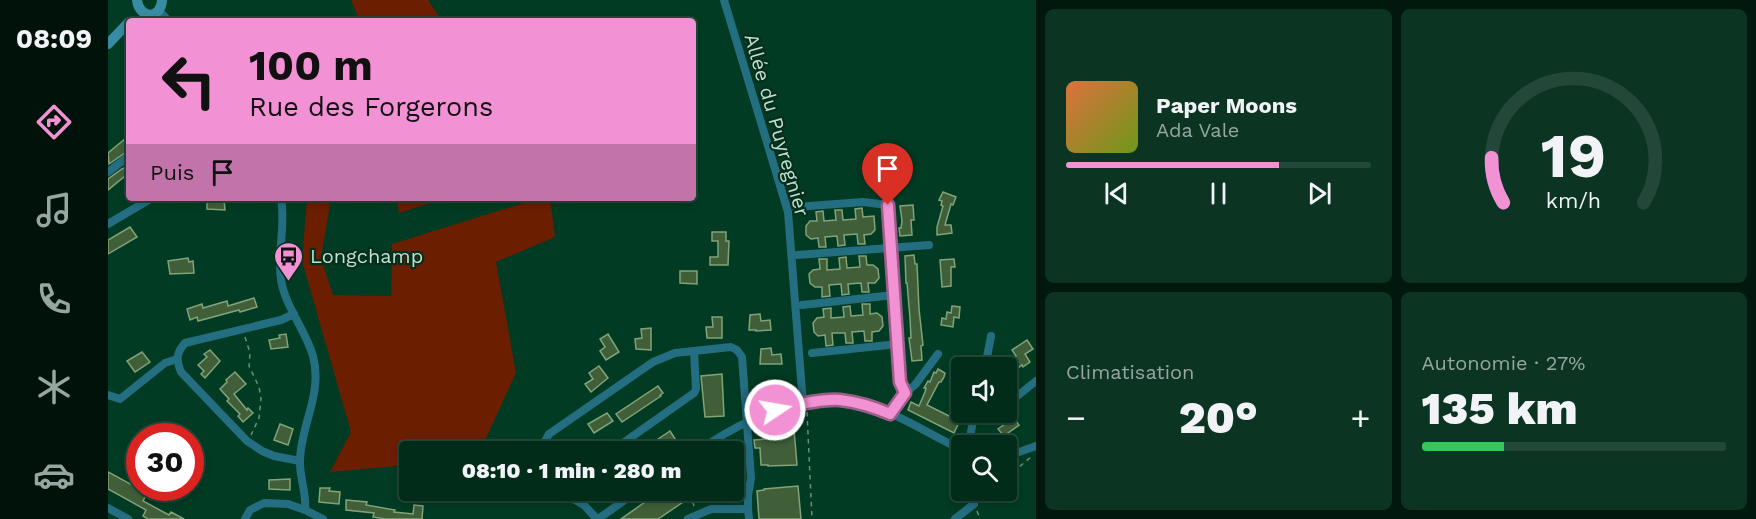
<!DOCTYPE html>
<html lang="fr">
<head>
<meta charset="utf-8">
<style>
  :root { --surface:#012c1a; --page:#0b3423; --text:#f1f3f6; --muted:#96a7a2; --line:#234839; --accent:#f391d5 }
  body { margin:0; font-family:"Work Sans",sans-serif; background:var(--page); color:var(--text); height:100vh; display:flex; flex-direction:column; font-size:22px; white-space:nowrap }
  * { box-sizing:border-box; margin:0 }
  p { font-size:20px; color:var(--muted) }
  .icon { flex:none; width:33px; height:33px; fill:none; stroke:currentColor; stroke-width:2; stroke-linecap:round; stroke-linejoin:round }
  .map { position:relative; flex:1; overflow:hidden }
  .drawer { display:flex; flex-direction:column; gap:9px; padding:9px; background:#01180e; width:720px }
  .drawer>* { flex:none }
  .top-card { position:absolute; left:18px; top:18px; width:570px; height:183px; border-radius:6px; box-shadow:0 3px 9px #0003,0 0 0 2px var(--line); background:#f391d5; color:#111; overflow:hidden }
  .tools { position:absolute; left:843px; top:357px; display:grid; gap:12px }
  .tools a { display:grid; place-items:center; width:66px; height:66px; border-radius:6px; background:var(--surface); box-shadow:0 3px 9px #0003,0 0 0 2px var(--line); font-size:30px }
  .speed { position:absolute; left:18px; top:423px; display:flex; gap:12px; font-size:30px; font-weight:700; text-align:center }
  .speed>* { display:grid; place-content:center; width:78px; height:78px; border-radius:50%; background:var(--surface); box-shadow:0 3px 9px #0003,0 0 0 2px var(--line); line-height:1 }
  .speed .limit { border:9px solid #d22; background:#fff; color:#111 }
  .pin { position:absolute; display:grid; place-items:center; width:51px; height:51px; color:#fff; margin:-62px -26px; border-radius:50% 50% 50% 0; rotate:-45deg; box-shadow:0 0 6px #0007 }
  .pin .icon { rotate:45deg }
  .me { position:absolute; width:66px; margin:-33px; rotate:78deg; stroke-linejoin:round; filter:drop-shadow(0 0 4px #0008) }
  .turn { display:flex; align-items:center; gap:21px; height:126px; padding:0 24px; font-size:27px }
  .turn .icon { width:78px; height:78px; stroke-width:2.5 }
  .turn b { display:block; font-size:42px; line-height:51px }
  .then { display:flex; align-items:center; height:57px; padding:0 24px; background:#0003; gap:12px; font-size:22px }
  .big { font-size:45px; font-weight:800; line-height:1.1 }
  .drawer .tile { flex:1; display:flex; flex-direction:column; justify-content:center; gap:9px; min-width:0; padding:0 21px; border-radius:9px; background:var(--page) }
  .drawer .dial { align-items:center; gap:0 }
  .dial svg { height:156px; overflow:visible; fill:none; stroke:var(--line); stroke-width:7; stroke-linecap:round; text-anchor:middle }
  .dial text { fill:var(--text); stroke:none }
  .song { display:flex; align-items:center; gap:18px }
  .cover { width:72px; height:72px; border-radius:9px; background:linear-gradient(135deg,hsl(20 70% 55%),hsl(80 70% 35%)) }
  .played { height:6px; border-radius:3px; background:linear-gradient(90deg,var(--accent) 70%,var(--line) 70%) }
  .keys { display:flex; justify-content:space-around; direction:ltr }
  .heat { display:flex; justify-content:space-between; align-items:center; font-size:33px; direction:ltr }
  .charge { height:9px; border-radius:4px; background:linear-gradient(90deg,#34c759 27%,var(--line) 0) }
  .drawer .tiles { flex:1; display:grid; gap:9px; grid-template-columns:repeat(2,1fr) }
  .trip { position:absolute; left:291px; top:441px; width:345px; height:60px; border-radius:6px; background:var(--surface); box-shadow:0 3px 9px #0003,0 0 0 2px var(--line); font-weight:800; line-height:60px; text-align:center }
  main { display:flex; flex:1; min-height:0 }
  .dock { display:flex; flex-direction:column; width:108px; justify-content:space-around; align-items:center; background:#00120a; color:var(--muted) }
  .dock .icon { width:42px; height:42px }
  .dock .selected { color:var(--accent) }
  .dock b { font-size:27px; color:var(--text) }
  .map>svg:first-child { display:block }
  .green { fill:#6b1e00 }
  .building { fill:#405f39; stroke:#82a37a; stroke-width:1.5 }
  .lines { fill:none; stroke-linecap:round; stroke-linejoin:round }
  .path { stroke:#67917d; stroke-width:1.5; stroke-dasharray:4.5 4.5; stroke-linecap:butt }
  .street { stroke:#246e82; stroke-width:8 }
  .secondary { stroke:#378ca4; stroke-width:10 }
  .route-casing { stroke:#9e5e8a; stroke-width:15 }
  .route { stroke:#f391d5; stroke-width:10 }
  .labels { text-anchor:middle; stroke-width:4.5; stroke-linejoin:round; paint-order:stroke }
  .street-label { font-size:20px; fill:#c4dfcf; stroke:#052f1d }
  .poi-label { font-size:20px; fill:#c4dfcf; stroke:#052f1d; text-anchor:start }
</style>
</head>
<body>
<main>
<nav class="dock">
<b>08:09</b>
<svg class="icon selected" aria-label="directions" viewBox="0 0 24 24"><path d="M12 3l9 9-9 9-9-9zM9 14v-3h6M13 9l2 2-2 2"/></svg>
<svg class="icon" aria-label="music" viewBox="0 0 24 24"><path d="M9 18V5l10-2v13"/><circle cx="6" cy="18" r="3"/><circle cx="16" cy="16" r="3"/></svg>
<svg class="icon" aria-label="phone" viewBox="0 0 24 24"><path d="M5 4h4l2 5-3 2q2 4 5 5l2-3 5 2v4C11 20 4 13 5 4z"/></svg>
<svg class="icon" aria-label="climate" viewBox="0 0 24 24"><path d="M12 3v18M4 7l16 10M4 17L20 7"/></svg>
<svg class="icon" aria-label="car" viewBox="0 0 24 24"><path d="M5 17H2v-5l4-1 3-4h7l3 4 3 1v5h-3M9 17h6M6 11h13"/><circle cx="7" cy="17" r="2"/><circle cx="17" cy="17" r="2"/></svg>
</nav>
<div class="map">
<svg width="928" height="519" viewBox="0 0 928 519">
  <rect width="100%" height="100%" fill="#013b23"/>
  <g class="green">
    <polygon points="243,0 320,0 330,15 339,21 252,21"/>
    <polygon points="199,198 223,198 213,258 225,295 283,296 284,244 432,198 442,198 447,237 388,262 408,373 372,451 302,452 301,465 222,472 243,432 194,261"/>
    <polygon points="289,198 338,198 291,213"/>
  </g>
  <g class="building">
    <polygon points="18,138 21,142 21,150 1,164 0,153"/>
    <polygon points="21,166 21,186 16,177 0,190 0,179 14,169"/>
    <polygon points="835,192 848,197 845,205 843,204 837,225 843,225 844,233 829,235 829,227 835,206 833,205 834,201 831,200"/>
    <polygon points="107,198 107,200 116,199 117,210 99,209 99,199"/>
    <polygon points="805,205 806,220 803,220 804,235 792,236 791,228 793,228 794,221 792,206"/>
    <polygon points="754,208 755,217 766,216 767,230 763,234 756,235 757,244 750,244 749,234 736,235 737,245 730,246 729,236 717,237 718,247 711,247 710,238 703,239 698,235 698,226 702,221 709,221 708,212 715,211 716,221 728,220 727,210 734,210 735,220 748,219 747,209"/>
    <polygon points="22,227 29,237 0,254 0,240"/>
    <polygon points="604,232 618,232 618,241 621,241 620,265 602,265 602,257 610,257 610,241 604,241"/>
    <polygon points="806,255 807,264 809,264 811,309 815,345 813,346 814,360 804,361 801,338 803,338 802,318 799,283 798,283 797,256"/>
    <polygon points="751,256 758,256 759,265 765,265 770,269 771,278 767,283 760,283 761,292 754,292 753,283 740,284 741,294 734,295 733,284 721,285 722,296 714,297 714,287 707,287 702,283 701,274 705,270 712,269 711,259 719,259 719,270 732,269 731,258 738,257 739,268 752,267"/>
    <polygon points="80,258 81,262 85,261 86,273 62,274 60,261"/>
    <polygon points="846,259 847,267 843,267 843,286 834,287 832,260"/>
    <polygon points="572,271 589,271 589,284 572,283"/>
    <polygon points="146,298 149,307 132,312 131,310 90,321 89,317 82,320 79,309 94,304 95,308 119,301 120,306"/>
    <polygon points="754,304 762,304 762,314 769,313 774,317 775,326 771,331 764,332 764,341 757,341 756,331 744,332 745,343 738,343 737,333 724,333 725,345 718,346 717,335 710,336 706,332 705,323 709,318 716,317 715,309 723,308 723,318 736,317 735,307 742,306 743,316 755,315"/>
    <polygon points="844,306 852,307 851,318 846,317 845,327 833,325 834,318 838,319 839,312 843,313"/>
    <polygon points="652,314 653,321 662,320 663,330 648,331 648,330 641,330 642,315"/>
    <polygon points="604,317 614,317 614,338 599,338 598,327 605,327"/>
    <polygon points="543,328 543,350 528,349 527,339 534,338 533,329"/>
    <polygon points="178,334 180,347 163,349 161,340 172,338 171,335"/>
    <polygon points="500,334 511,352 498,360 492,351 497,347 492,339"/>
    <polygon points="919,340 925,349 917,354 922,362 915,367 914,365 898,377 898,363 908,356 904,350"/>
    <polygon points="663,348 664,355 673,354 674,364 652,364 653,349"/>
    <polygon points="102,350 112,361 97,378 93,374 96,371 90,365 99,357 96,354"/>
    <polygon points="34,352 42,362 27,372 19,361"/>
    <polygon points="491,366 500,378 483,392 477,384 485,379 481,373"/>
    <polygon points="830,369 837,373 836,377 833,382 831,382 819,405 843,417 845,414 853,418 846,433 800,410 803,402 811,406 817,392 818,388 816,388 820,381 822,382 826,372 828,373"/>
    <polygon points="127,372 138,384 126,394 139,410 140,408 145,413 135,422 130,416 132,414 119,401 121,399 112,389 119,382 118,380"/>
    <polygon points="614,374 616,416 597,417 593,376"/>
    <polygon points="550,386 555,393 552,395 553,396 514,422 508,414"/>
    <polygon points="499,413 505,421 486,433 480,424"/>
    <polygon points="906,418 911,425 896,436 890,429"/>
    <polygon points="172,424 185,429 180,445 166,440"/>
    <polygon points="686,429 689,465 660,466 660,465 653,465 652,448 647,448 646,440 658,439 657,431"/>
    <polygon points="562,431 571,445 561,452 531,452"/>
    <polygon points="0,472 39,493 35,501 61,515 63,512 76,519 40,519 35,516 38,510 0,489"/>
    <polygon points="182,479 182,490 161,489 161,480"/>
    <polygon points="690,486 693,519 651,519 649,491 656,490 656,489"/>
    <polygon points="212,488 222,488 221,491 232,492 231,504 211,502"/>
    <polygon points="554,490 593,490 550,519 513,519"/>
    <polygon points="238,500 259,502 258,505 287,510 286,512 305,514 306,505 315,506 314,519 277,519 265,517 266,513 238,510"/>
  </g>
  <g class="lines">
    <g class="path">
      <polyline points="137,337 142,353 141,366 151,387 153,399 151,418 143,435"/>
      <polyline points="699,412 704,519"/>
      <polyline points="898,478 923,457"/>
      <polyline points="626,489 633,493"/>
      <polyline points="872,500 883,490"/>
      <polyline points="586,506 585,503 604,490"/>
      <polyline points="869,511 872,519"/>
    </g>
    <g class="street">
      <polyline points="616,0 680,212 695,404"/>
      <polyline points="51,11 61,21"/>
      <polyline points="0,172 21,156"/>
      <path d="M173 198C178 225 169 253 173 280 177 306 198 331 205 356 215 394 193 424 192 460 191 477 199 493 197 510"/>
      <polyline points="688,207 755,202 780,205 792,382 797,393 782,414"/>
      <polyline points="0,224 44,198"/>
      <polyline points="689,255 821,245"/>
      <polyline points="694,305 786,295"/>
      <path d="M186 314 173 320 77 343C68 353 68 360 73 372L139 441 154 451 166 456 192 461"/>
      <polyline points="704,353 790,344"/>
      <polyline points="877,368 883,336"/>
      <polyline points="797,393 807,385 830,354"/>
      <polyline points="0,395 12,399 57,363 69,359"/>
      <polyline points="898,405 928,381"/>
      <polyline points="515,443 586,393 588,389 586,351"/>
      <polyline points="860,446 867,412"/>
      <polyline points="435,452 435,445 441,434 545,362 567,353 623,347 629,350 634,357 643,478 640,495 640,509 603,509 580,519"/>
      <path d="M589 452C627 425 660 409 706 403 724 400 739 399 756 404 784 411 818 432 844 445L854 449"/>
      <polyline points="898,453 911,452 928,446"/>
      <polyline points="449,490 476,505 489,519"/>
      <polyline points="0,508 20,519"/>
      <polyline points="640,509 641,519"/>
      <polyline points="137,519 142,510 156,503 180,504 197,510 215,519"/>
      <polyline points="490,519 531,490"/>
      <polyline points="847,519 866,504 862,490"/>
    </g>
    <g class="secondary">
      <path d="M29 0C31 19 53 20 54 0"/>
      <polyline points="0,44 21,22"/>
    </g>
  </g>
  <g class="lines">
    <defs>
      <path id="route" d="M667 410C685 406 714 398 732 400 750 402 766 407 782 414L797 393 792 382 780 205"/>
    </defs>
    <use href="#route" class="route-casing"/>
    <use href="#route" class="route"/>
  </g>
  <defs>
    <symbol id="bus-pin" viewBox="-11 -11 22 30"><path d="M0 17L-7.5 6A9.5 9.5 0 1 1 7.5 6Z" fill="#f391d5" stroke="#052f1d"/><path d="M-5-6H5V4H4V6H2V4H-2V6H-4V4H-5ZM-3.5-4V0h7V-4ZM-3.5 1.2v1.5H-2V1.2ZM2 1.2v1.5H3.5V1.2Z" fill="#111"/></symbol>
  </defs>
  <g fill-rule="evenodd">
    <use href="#bus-pin" x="164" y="240" width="33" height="45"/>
  </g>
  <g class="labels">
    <g class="street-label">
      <text transform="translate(669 125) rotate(74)" y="7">Allée du Puyregnier</text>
    </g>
    <g class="poi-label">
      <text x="202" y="263">Longchamp</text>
    </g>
  </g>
</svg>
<div class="tools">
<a><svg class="icon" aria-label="sound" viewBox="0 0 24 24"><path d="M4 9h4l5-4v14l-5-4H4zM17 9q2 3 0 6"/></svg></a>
<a><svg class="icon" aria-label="search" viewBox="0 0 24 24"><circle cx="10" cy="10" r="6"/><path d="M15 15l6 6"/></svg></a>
</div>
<div class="speed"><div class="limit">30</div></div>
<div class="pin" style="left:780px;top:205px;background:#d93025"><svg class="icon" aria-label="arrive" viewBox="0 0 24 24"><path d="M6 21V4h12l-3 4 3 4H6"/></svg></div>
<svg class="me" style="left:667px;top:410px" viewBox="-20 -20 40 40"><circle r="17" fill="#f391d5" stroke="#fff" stroke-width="3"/><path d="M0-11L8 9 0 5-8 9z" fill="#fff"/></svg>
<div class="trip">08:10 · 1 min · 280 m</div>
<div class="top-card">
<div class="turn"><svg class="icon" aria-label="left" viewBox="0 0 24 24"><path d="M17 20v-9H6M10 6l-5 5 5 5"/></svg><div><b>100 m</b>Rue des Forgerons</div></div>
<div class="then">Puis<svg class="icon" aria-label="arrive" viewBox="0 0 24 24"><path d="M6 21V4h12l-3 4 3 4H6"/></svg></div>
</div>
</div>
<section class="drawer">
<div class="tiles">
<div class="tile">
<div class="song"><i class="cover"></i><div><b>Paper Moons</b><p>Ada Vale</p></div></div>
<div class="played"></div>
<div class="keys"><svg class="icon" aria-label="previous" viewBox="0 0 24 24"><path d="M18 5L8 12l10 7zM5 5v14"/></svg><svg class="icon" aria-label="pause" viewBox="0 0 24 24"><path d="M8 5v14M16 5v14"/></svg><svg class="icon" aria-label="next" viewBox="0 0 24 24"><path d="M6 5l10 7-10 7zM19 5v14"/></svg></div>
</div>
<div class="tile dial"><svg viewBox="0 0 100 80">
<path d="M14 69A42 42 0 1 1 86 69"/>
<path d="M14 69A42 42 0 0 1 8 46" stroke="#f391d5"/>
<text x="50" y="56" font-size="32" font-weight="700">19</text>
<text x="50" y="72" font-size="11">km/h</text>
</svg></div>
<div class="tile"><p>Climatisation</p>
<div class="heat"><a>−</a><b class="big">20°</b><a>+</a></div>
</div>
<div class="tile"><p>Autonomie · 27%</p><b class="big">135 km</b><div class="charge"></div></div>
</div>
</section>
</main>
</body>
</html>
